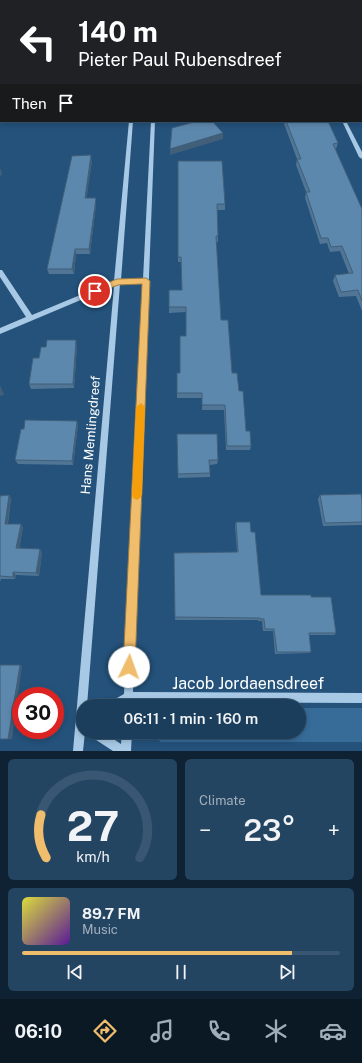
<!DOCTYPE html>
<html lang="en">
<head>
<meta charset="utf-8">
<style>
  :root { --surface:#1b3e5c; --page:#244562; --text:#f1f3f6; --muted:#a0aebb; --line:#395772; --accent:#efbd6c }
  body { margin:0; font-family:"Public Sans",sans-serif; background:var(--page); color:var(--text); height:100vh; display:flex; flex-direction:column; font-size:15px; white-space:nowrap }
  * { box-sizing:border-box; margin:0 }
  p { font-size:13px; color:var(--muted) }
  .icon { flex:none; width:22px; height:22px; fill:none; stroke:currentColor; stroke-width:2; stroke-linecap:round; stroke-linejoin:round }
  .map { position:relative; height:751px; overflow:hidden }
  .panel { display:flex; flex-direction:column; gap:8px; padding:8px; background:#0f2233; flex:1 }
  .panel>* { flex:none }
  .guide { position:absolute; left:0px; top:0px; width:362px; height:122px; box-shadow:0 2px 6px #0003,0 0 0 1px var(--line); background:#202124; color:#fff; overflow:hidden }
  .speed { position:absolute; left:12px; top:687px; display:flex; gap:8px; font-size:20px; font-weight:700; text-align:center }
  .speed>* { display:grid; place-content:center; width:52px; height:52px; border-radius:50%; background:var(--surface); box-shadow:0 2px 6px #0003,0 0 0 1px var(--line); line-height:1 }
  .speed .limit { border:6px solid #d22; background:#fff; color:#111 }
  .pin { position:absolute; display:grid; place-items:center; width:34px; height:34px; color:#fff; margin:-17px; border:2px solid #fff; border-radius:50%; box-shadow:0 1px 4px #0007 }
  .me { position:absolute; width:44px; margin:-22px; rotate:3deg; stroke-linejoin:round; filter:drop-shadow(0 0 3px #0008) }
  .turn { display:flex; align-items:center; gap:14px; height:84px; padding:0 12px; font-size:18px }
  .turn .icon { width:52px; height:52px; stroke-width:2.5 }
  .turn b { display:block; font-size:28px; line-height:34px }
  .then { display:flex; align-items:center; height:38px; padding:0 12px; background:#0003; gap:8px; font-size:15px }
  .big { font-size:30px; font-weight:600; line-height:1.1 }
  .panel .tile { flex:1; display:flex; flex-direction:column; justify-content:center; gap:6px; min-width:0; padding:0 14px; border-radius:6px; background:var(--page) }
  .panel .dial { align-items:center; gap:0 }
  .dial svg { height:104px; overflow:visible; fill:none; stroke:var(--line); stroke-width:7; stroke-linecap:round; text-anchor:middle }
  .dial text { fill:var(--text); stroke:none }
  .song { display:flex; align-items:center; gap:12px }
  .cover { width:48px; height:48px; border-radius:6px; background:linear-gradient(135deg,hsl(60 70% 55%),hsl(270 70% 35%)) }
  .played { height:4px; border-radius:2px; background:linear-gradient(90deg,var(--accent) 85%,var(--line) 85%) }
  .keys { display:flex; justify-content:space-around; direction:ltr }
  .heat { display:flex; justify-content:space-between; align-items:center; font-size:22px; direction:ltr }
  .panel .tiles { flex:1; display:grid; gap:8px; grid-template-columns:1fr 1fr }
  .tile:last-child { grid-column:span 2 }
  .trip { position:absolute; left:76px; top:699px; width:230px; height:40px; border-radius:20px; background:var(--surface); box-shadow:0 2px 6px #0003,0 0 0 1px var(--line); font-weight:600; line-height:40px; text-align:center }
  .menu { display:flex; height:64px; justify-content:space-around; align-items:center; background:#0b1925; color:var(--muted) }
  .menu .icon { width:28px; height:28px }
  .menu .current { color:var(--accent) }
  .menu b { font-size:18px; color:var(--text) }
  .map>svg:first-child { display:block }
  .green { fill:#376c99 }
  .lines { fill:none; stroke-linecap:round; stroke-linejoin:round }
  .minor { fill:#a8c9e5; fill-rule:evenodd }
  .wall { fill:#507595 }
  .shaded-wall { fill:#415f79 }
  .building { fill:#5d88ad; stroke:#415f79 }
  .route { fill:#efbd6c; stroke:#9b7b46 }
  .slow { fill:#f59e0b }
  .labels { text-anchor:middle; stroke-width:4; stroke-linejoin:round; paint-order:stroke }
  .street-label { font-size:13px; fill:#fff; stroke:#24527b }
  .near-street-label { font-size:16px; fill:#fff; stroke:#24527b }
</style>
</head>
<body>
<div class="map">
<svg width="362" height="751" viewBox="0 0 362 751">
  <rect width="100%" height="100%" fill="#24527b"/>
  <polygon class="green" points="299,708 362,708 362,742 161,742 149,732 299,732"/>
  <g class="lines">
    <g class="minor">
      <polygon points="0,0 3,0 1,1"/>
      <polygon points="282,0 286,0 287,1 283,1"/>
      <rect x="361" y="36" width="1" height="2"/>
      <rect x="0" y="94" width="1" height="2"/>
      <rect x="0" y="105" width="1" height="2"/>
      <polygon points="129,121 133,121 121,280 143,279 151,121 155,121 133,692 362,693 362,703 133,702 133,706 123,706 123,705 121,706 106,706 108,703 124,694 143,283 120,284 87,706 83,706 83,732 85,732 83,751 73,751 114,286 0,334 0,328 26,317 0,277 0,270 2,270 32,315 114,281"/>
      <polygon points="342,121 346,121 362,152 362,159 359,157"/>
      <polygon points="89,732 103,732 121,744 122,732 132,732 131,751 113,751 90,736"/>
    </g>
  </g>
  <g class="wall">
    <polygon points="361,54 362,56 362,98 361,96"/>
    <polygon points="283,121 328,121 338,143 336,149 335,149 362,209 362,311 356,296 339,297 333,281 335,275 349,274 340,251 330,252 327,243 320,244 305,198 306,192 296,165 297,159"/>
    <polygon points="92,161 86,198 96,198 96,204 90,254 76,254 74,274 49,274 47,269"/>
    <polygon points="178,161 225,204 225,210 217,210 218,236 218,242 216,242 221,320 232,373 239,391 246,431 251,446 250,450 226,450 224,410 202,410 202,398 177,398 177,373 180,373 186,336 186,312 169,313 169,307 182,290 181,262 178,262"/>
    <polygon points="77,345 74,388 31,389 29,384 46,347"/>
    <polygon points="77,421 78,425 73,465 18,464 15,460"/>
    <polygon points="177,434 218,460 217,464 210,465 210,477 178,478"/>
    <polygon points="9,495 11,499 8,524 23,527 19,549 42,552 39,576 16,575 15,579 1,579 0,582 0,496"/>
    <polygon points="320,495 362,500 362,525 323,526 318,499"/>
    <polygon points="236,522 251,532 261,595 311,597 336,633 334,635 309,635 311,652 309,653 275,654 273,631 263,631 262,621 258,621 258,620 175,620 174,553 237,552 235,526"/>
  </g>
  <g class="shaded-wall">
    <polygon points="59,0 71,0 69,1 56,1"/>
    <polygon points="1,35 1,41 0,42 0,36"/>
    <polygon points="223,133 223,139 170,155 170,149"/>
    <polygon points="91,155 92,161 86,204 85,198"/>
    <polygon points="1,169 2,175 0,176 0,170"/>
    <polygon points="96,198 96,204 90,254 89,249"/>
    <polygon points="75,249 76,254 74,274 72,269"/>
    <polygon points="76,340 77,345 74,388 73,384"/>
    <polygon points="0,385 4,395 0,396"/>
    <polygon points="77,421 78,425 73,465 72,461"/>
    <polygon points="9,495 11,499 7,527 5,524"/>
    <polygon points="21,524 23,527 19,551 16,548"/>
    <polygon points="40,549 42,552 39,576 36,573"/>
    <polygon points="13,572 16,575 15,579 13,577"/>
    <polygon points="20,665 22,666 12,739 8,739"/>
  </g>
  <g class="building">
    <polygon points="14,0 59,0 56,1 13,1"/>
    <polygon points="1,7 1,35 0,36 0,8"/>
    <rect x="0" y="45" width="1" height="23"/>
    <polygon points="361,54 362,56 362,90 361,88"/>
    <polygon points="198,121 212,121 223,133 170,149 172,128"/>
    <polygon points="286,121 328,121 338,143 333,144 362,209 362,301 358,290 341,292 335,275 353,273 342,246 331,247 328,238 321,238 306,192 310,192 297,159 301,159"/>
    <polygon points="91,155 85,198 96,198 89,249 75,249 72,269 47,269 72,156"/>
    <polygon points="178,161 222,161 225,204 217,204 218,236 216,236 221,320 228,320 232,373 237,373 239,391 243,391 246,431 250,431 251,446 227,446 225,405 202,405 202,393 177,393 177,373 180,373 180,336 186,336 186,307 169,307 169,290 182,290 181,257 178,257"/>
    <polygon points="47,340 76,340 73,384 29,384 33,358 39,358 41,347 46,347"/>
    <polygon points="25,420 77,421 72,461 15,460 21,429 24,429"/>
    <polygon points="177,434 217,434 218,460 209,460 210,473 178,474"/>
    <polygon points="361,494 362,500 362,522 325,523 320,495"/>
    <polygon points="9,495 5,524 21,524 16,548 40,549 36,573 13,572 13,577 0,576 0,496"/>
    <polygon points="236,522 250,522 251,532 255,532 261,595 311,595 311,597 331,597 336,633 309,633 311,652 277,652 274,629 265,629 264,619 260,619 260,618 175,617 174,553 238,552"/>
    <polygon points="0,665 20,665 8,739 0,739"/>
  </g>
  <polygon class="route" points="146,278 150,281 135,667 134,671 129,673 125,671 123,667 142,284 118,285 95,294 91,291 92,289 117,279"/>
  <polygon class="slow" points="141,403 145,407 142,495 140,498 137,500 133,498 132,495 136,407"/>
  <g class="labels">
    <g class="street-label">
      <text transform="translate(90 435) rotate(-85)" y="5">Hans Memlingdreef</text>
    </g>
    <g class="near-street-label">
      <text x="248" y="689">Jacob Jordaensdreef</text>
    </g>
  </g>
</svg>
<div class="speed"><div class="limit">30</div></div>
<div class="pin" style="left:95px;top:291px;background:#d93025"><svg class="icon" aria-label="arrive" viewBox="0 0 24 24"><path d="M6 21V4h12l-3 4 3 4H6"/></svg></div>
<svg class="me" style="left:129px;top:667px" viewBox="-20 -20 40 40"><circle r="19" fill="#fff"/><path d="M0-13L10 11 0 6-10 11z" fill="#efbd6c"/></svg>
<div class="trip">06:11 · 1 min · 160 m</div>
<div class="guide">
<div class="turn"><svg class="icon" aria-label="left" viewBox="0 0 24 24"><path d="M17 20v-9H6M10 6l-5 5 5 5"/></svg><div><b>140 m</b>Pieter Paul Rubensdreef</div></div>
<div class="then">Then<svg class="icon" aria-label="arrive" viewBox="0 0 24 24"><path d="M6 21V4h12l-3 4 3 4H6"/></svg></div>
</div>
</div>
<section class="panel">
<div class="tiles">
<div class="tile dial"><svg viewBox="0 0 100 80">
<path d="M14 69A42 42 0 1 1 86 69"/>
<path d="M14 69A42 42 0 0 1 10 36" stroke="#efbd6c"/>
<text x="50" y="56" font-size="32" font-weight="700">27</text>
<text x="50" y="72" font-size="11">km/h</text>
</svg></div>
<div class="tile"><p>Climate</p>
<div class="heat"><a>−</a><b class="big">23°</b><a>+</a></div>
</div>
<div class="tile">
<div class="song"><i class="cover"></i><div><b>89.7 FM</b><p>Music</p></div></div>
<div class="played"></div>
<div class="keys"><svg class="icon" aria-label="previous" viewBox="0 0 24 24"><path d="M18 5L8 12l10 7zM5 5v14"/></svg><svg class="icon" aria-label="pause" viewBox="0 0 24 24"><path d="M8 5v14M16 5v14"/></svg><svg class="icon" aria-label="next" viewBox="0 0 24 24"><path d="M6 5l10 7-10 7zM19 5v14"/></svg></div>
</div>
</div>
</section>
<nav class="menu">
<b>06:10</b>
<svg class="icon current" aria-label="directions" viewBox="0 0 24 24"><path d="M12 3l9 9-9 9-9-9zM9 14v-3h6M13 9l2 2-2 2"/></svg>
<svg class="icon" aria-label="music" viewBox="0 0 24 24"><path d="M9 18V5l10-2v13"/><circle cx="6" cy="18" r="3"/><circle cx="16" cy="16" r="3"/></svg>
<svg class="icon" aria-label="phone" viewBox="0 0 24 24"><path d="M5 4h4l2 5-3 2q2 4 5 5l2-3 5 2v4C11 20 4 13 5 4z"/></svg>
<svg class="icon" aria-label="climate" viewBox="0 0 24 24"><path d="M12 3v18M4 7l16 10M4 17L20 7"/></svg>
<svg class="icon" aria-label="car" viewBox="0 0 24 24"><path d="M5 17H2v-5l4-1 3-4h7l3 4 3 1v5h-3M9 17h6M6 11h13"/><circle cx="7" cy="17" r="2"/><circle cx="17" cy="17" r="2"/></svg>
</nav>
</body>
</html>
